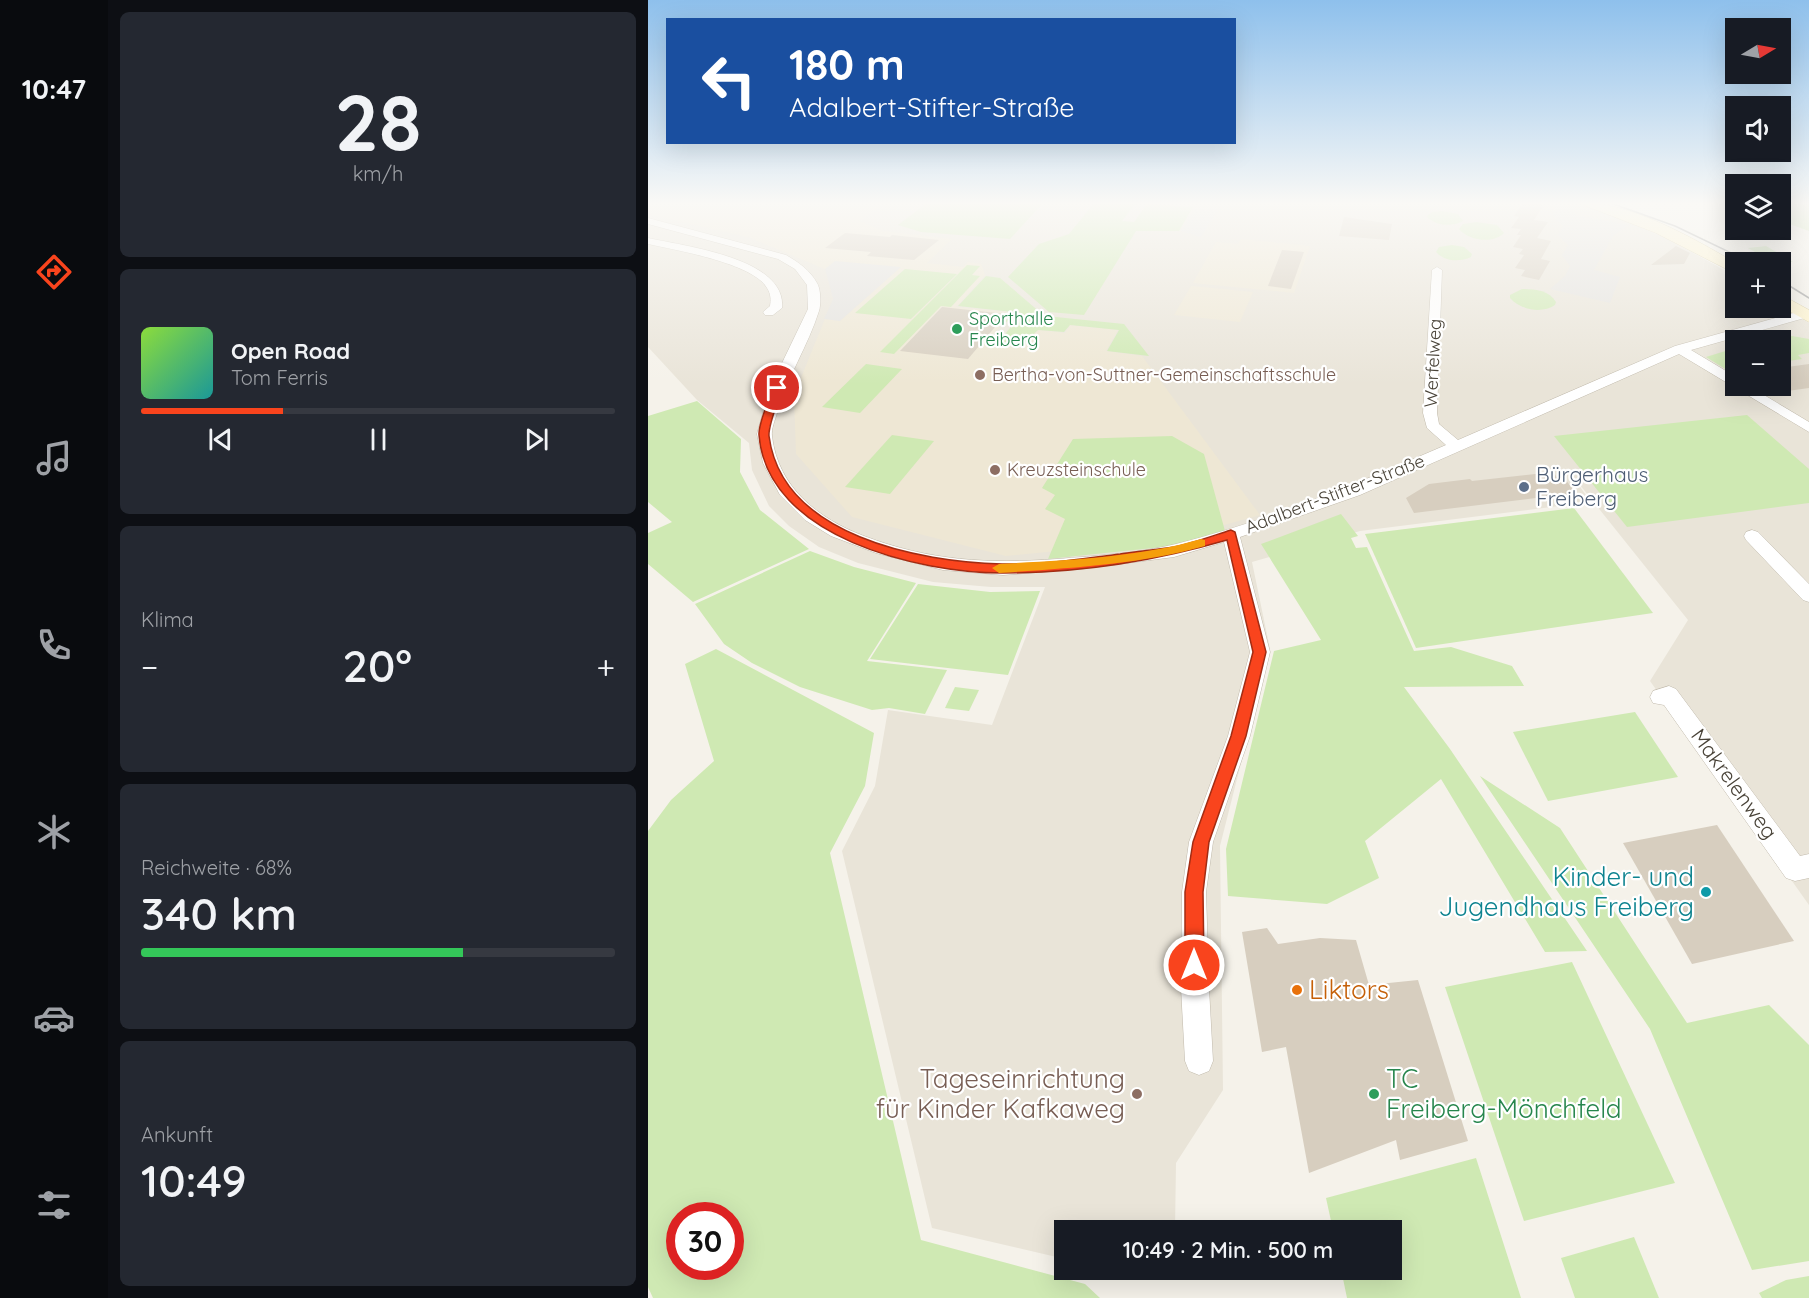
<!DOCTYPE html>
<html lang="de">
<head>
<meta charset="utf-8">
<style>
  :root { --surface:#171b24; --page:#242831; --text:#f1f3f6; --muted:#9ea1a6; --line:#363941; --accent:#f9441d }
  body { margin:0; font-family:Quicksand,sans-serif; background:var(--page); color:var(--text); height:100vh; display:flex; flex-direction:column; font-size:22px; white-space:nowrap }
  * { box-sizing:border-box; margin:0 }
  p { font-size:20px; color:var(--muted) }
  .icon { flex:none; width:33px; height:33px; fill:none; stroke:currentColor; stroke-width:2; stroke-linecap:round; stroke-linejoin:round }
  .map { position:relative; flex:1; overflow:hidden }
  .panel { display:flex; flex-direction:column; gap:12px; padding:12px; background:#0d0f14; width:540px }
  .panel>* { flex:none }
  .top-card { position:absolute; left:18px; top:18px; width:570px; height:126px; border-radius:0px; box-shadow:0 6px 24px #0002; background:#1a4fa0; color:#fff; overflow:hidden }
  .needle { width:39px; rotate:80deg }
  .fabs { position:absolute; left:1077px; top:18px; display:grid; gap:12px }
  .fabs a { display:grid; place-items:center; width:66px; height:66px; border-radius:0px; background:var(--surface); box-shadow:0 6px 24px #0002; font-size:30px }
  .speed { position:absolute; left:18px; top:1202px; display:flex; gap:12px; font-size:30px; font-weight:700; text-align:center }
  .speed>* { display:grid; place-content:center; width:78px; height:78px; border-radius:50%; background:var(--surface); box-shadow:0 6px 24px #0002; line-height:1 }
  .speed .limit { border:9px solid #d22; background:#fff; color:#111 }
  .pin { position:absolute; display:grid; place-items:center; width:51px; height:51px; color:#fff; margin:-26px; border:3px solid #fff; border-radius:50%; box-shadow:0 2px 6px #0007 }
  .me { position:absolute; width:66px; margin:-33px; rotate:0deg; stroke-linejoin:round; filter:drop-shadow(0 0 4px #0008) }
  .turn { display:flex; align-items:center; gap:21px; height:126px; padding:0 24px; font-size:27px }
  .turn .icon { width:78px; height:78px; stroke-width:2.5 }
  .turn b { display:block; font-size:42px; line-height:51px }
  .big { font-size:45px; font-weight:600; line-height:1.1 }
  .panel .widget { flex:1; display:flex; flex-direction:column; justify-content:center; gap:9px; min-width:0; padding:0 21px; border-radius:9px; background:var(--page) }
  .panel .dial { align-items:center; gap:0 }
  .dial b { font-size:78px; line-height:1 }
  .song { display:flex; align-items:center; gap:18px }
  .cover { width:72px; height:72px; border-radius:9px; background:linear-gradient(135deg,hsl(90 70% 55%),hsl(180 70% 35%)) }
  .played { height:6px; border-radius:3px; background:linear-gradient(90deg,var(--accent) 30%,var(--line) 30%) }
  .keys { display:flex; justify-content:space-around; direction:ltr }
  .heat { display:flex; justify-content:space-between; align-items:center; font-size:33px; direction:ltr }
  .charge { height:9px; border-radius:4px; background:linear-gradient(90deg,#34c759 68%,var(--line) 0) }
  .trip { position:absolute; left:406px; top:1220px; width:348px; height:60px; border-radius:0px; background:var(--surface); box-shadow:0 6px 24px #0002; font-weight:600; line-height:60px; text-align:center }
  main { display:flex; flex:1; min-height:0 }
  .tab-bar { display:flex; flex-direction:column; width:108px; justify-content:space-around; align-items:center; background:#090b0e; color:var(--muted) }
  .tab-bar .icon { width:42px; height:42px }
  .tab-bar .selected { color:var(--accent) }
  .tab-bar b { font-size:27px; color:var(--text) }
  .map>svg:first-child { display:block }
  .residential { fill:#e9e4d8; fill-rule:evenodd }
  .education { fill:#eee7d4 }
  .green { fill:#cfe9b3; fill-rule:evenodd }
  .parking { fill:#e4e2de }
  .building { fill:#d7cebf }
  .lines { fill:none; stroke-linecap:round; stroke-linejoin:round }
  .street-casing { stroke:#c1baac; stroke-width:1 }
  .secondary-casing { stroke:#d4c79a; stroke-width:1 }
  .street { fill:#fff; fill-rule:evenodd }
  .secondary { fill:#fef3cb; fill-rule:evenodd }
  .tram { stroke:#989898; stroke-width:1.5 }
  .route { fill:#f9441d; stroke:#a22c13; stroke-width:1.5 }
  .slow { fill:#f59e0b }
  .leisure-dot { fill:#2e9e5b; stroke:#fff; stroke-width:2 }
  .education-dot { fill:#8d6e63; stroke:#fff; stroke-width:2 }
  .service-dot { fill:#5c6f8a; stroke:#fff; stroke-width:2 }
  .culture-dot { fill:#0f9aa8; stroke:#fff; stroke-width:2 }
  .food-dot { fill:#e8710a; stroke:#fff; stroke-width:2 }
  .labels { text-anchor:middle; stroke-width:4.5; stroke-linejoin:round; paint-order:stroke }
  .far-leisure-label { font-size:18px; fill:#27864d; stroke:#fff; text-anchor:start }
  .far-street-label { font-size:18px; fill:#494338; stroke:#fff }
  .far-education-label { font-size:18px; fill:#785e54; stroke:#fff; text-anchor:start }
  .service-label { font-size:21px; fill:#4e5e75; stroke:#fff; text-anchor:start }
  .street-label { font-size:21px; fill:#494338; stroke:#fff }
  .near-culture-label { font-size:26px; fill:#0d838f; stroke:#fff; text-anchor:end }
  .near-food-label { font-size:26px; fill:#c56008; stroke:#fff; text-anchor:start }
  .near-education-label { font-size:26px; fill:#785e54; stroke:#fff; text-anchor:end }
  .near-leisure-label { font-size:26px; fill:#27864d; stroke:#fff; text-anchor:start }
</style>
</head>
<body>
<main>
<nav class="tab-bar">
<b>10:47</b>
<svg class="icon selected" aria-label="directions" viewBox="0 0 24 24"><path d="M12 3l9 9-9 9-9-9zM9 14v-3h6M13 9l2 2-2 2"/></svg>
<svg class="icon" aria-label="music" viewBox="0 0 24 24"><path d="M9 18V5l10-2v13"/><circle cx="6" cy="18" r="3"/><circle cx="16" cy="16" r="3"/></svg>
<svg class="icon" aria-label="phone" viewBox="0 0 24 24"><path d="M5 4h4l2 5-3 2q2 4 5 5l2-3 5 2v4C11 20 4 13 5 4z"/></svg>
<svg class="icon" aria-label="climate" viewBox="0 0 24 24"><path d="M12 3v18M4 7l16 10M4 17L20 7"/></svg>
<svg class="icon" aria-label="car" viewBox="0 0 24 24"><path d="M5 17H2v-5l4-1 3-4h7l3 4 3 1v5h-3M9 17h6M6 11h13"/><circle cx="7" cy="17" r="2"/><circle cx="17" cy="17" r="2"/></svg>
<svg class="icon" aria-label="filters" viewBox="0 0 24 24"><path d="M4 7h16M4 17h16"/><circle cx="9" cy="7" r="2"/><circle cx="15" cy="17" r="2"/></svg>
</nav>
<section class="panel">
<div class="widget dial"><b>28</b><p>km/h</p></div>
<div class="widget">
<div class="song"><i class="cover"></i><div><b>Open Road</b><p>Tom Ferris</p></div></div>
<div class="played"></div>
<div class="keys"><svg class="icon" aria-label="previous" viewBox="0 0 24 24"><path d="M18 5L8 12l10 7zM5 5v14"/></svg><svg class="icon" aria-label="pause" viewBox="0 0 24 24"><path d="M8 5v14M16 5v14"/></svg><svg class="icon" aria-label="next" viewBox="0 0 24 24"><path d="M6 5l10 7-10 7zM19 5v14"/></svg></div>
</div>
<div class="widget"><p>Klima</p>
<div class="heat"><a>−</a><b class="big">20°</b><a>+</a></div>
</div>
<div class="widget"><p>Reichweite · 68%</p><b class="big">340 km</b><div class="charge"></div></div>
<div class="widget"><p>Ankunft</p><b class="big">10:49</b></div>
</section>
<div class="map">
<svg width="1161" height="1298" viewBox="0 0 1161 1298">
  <rect width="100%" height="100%" fill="#f5f2ea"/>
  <path class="residential" d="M0 202H970L942 207 1016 237 1087 276 1088 308H1132L1133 305 1161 323V905L1002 681 1040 620 916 465 943 502 712 531 604 562 622 649 572 846 575 1090 528 1163 527 1230H417V1259L284 1228 194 851 227 786 240 710 344 725 397 587H343L285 582 210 563 171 547 141 526 121 506 104 470 101 443 49 400 0 347ZM1088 340H1132V386H1088Z"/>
  <g class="education">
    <polygon points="0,202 215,202 232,206 212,221 235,231 304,239 279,263 315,267 320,262 333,264 337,275 308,307 363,312 340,341 375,345 391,330 417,333 422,325 470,330 458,351 494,356 612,515 523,540 358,556 204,517 148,454 146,395 185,299 177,269 100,237 0,214"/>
    <polygon points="593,239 662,246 646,293 545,283 568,242 590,244"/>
    <polygon points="543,286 605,292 592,322 526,315"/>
  </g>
  <g class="green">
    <polygon points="280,202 396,202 362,239 273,232 250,225"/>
    <polygon points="447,202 488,203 474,221 486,222 499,204 545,207 531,231 488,231 436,315 401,312 360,277 391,244 421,234"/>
    <polygon points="1133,202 1161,202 1161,231 1133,221"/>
    <path d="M795 211 810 214 815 221C804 227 790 226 780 218L779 216 784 212Z"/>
    <path d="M828 222 849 225 856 233C845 244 821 241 811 229L815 224Z"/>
    <path d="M804 245 816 247 824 254 823 257C812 262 797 262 788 252L791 247Z"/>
    <polygon points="1118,246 1145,262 1125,262 1100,248"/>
    <polygon points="319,265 332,266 324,275 332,276 303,307 293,306 246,354 232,352"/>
    <polygon points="257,269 309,274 263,319 207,313"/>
    <polygon points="338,276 352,278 393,313 357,322 365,312 310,306"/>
    <path d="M874 289C887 289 901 290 908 302L907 305C894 314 872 310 862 298V295Z"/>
    <polygon points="398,316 476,324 501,356 459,351 471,330 422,325 416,332 390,330 375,344 351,342 365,324"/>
    <polygon points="1133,334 1161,339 1161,353 1150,355 1154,359 1133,362 1132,340 1110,340"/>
    <polygon points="1087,348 1087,375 1058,357"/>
    <polygon points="218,364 254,369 212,413 174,407"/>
    <polygon points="49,401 93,439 92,472 112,510 161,549 45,602 0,564 0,533 24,522 0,502 0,416"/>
    <polygon points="1099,415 1161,469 1161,503 979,527 906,436"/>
    <polygon points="244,435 286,441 242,494 197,487"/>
    <polygon points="524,436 556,454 577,531 524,546 400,559 417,519 397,509 407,495 394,488 425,439"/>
    <polygon points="926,508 1005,613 768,648 717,534"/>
    <polygon points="693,514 710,536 703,538 708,548 719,547 766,651 803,647 864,666 876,686 756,687 802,749 939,951 897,952 793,779 717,841 731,878 679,904 580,896 578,849 626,651 673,640 613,544"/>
    <polygon points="162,551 206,567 268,583 219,661 299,670 277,714 241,708 224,710 152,687 104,663 76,644 47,604"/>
    <polygon points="270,584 342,592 392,591 360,675 222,659"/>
    <path d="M68 649 226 733 217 786 182 853 273 1240 437 1284 452 1298H5L0 1287V831L23 800 66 761 37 664ZM32 1215H82V1266H32Z"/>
    <polygon points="307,687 331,690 321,711 297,708"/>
    <polygon points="987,712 1030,777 900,801 865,732"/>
    <polygon points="832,776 912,828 1039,1023 1121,1005 1161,1045 1161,1261 1104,1270 1002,1029"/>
    <polygon points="924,962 1027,1183 876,1221 797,987"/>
    <polygon points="828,1158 873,1298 699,1298 693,1269 744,1269 744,1230 685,1230 678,1198"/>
    <polygon points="986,1237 1011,1298 927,1298 913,1258"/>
    <polygon points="1161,1276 1161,1298 1114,1298 1111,1293 1138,1280"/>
  </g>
  <g class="parking">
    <polygon points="891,202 908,202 928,207 923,214 981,225 965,236 946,270 972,277 962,303 902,289 917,276 922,266 914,255 920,245 910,235 915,225 908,220 909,217 904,216 910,207"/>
    <polygon points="548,208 570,209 553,237 533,231"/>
    <polygon points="187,261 253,267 192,321 176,319 185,299 177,269"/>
  </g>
  <g class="building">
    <polygon points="876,202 896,205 886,220 900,222 889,238 903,241 893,259 902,261 891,280 873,276 877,270 867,268 876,255 871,254 875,249 865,247 873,235 869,235 873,229 863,228 871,217 866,216"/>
    <polygon points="696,217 744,224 741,240 691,236"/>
    <polygon points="197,233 242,237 244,235 291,240 266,260 219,256 223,252 177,248"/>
    <polygon points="1028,246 1042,253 1036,264 1003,265"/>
    <polygon points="634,250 656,252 643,289 620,286"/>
    <polygon points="294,307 358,314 320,359 252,351"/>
    <polygon points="1161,364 1161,388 1132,392 1132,368"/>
    <polygon points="905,472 911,480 917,479 928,493 766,513 758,498 781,484 822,479 824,481"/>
    <polygon points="1069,825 1146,941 1044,964 975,843"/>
    <polygon points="619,928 630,944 672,938 708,940 721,985 770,980 820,1141 752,1160 748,1140 661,1173 638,1047 614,1052 594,932"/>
  </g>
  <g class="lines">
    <defs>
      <g id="street">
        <path d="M0 218 138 255C150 262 162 270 169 283 173 289 173 305 171 311 160 346 139 377 129 413 127 420 123 429 124 436 130 488 171 519 216 536 282 561 340 564 409 559 446 556 493 553 528 544 621 521 710 483 798 445L779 428 775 413 784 270 789 267 794 270 789 413 791 424 810 440 1027 346 1156 310 1160 311V317L1043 350 1088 377V386H1101L1161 422V432L1031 354 712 495 592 537 622 652 602 736 565 842 558 892 561 988 565 1061 561 1071 551 1075 541 1071 537 1061 533 988 534 892 541 842 580 736 602 652 576 542 526 557 433 569 355 575 295 570 228 553 183 536 157 520 132 495 115 463 109 434 122 388 160 309 159 285 147 269 130 259 0 224Z"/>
        <path d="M0 238C36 246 139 258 134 308L125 315H117L115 312 122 306C123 300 123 294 119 288 105 263 27 250 0 244Z"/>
        <polygon points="1104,530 1110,532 1161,584 1161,602 1155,600 1098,540 1096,536 1098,532"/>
        <polygon points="1021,686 1028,689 1152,856 1161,854 1161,878 1147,881 1138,878 1016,705 1005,703 1002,697 1005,691"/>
      </g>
      <g id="secondary">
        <path d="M928 202C983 202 1041 236 1088 263V274L1008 233Z"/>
        <polygon points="1132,294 1161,310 1161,322 1132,306"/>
      </g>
    </defs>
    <use href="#street" class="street-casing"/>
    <use href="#secondary" class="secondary-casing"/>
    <use href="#street" class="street"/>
    <use href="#secondary" class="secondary"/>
    <g class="tram">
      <polyline points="960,202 1027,226 1102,262"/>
      <polyline points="1132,280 1161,298"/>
    </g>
  </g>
  <linearGradient id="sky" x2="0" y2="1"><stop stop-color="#8ec0ec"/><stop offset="0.53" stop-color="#faf9f6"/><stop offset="1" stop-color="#faf9f6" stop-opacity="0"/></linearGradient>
  <rect width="1161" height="384" fill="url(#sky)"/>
  <path class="route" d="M129 385 134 388C131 400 120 425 121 436 134 536 272 562 354 564 393 565 433 559 472 554 490 551 508 550 526 547 545 543 564 536 583 530L587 532 618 652 598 736 561 842 555 892 556 965 553 972 546 974 540 972 537 965V892L545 842 583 736 605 652 579 540C507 561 430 573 355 573 272 573 119 538 111 435 110 424 121 400 125 388Z"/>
  <path class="slow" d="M553 539 557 540V546C490 565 420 568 351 573L344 568 351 564C418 560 488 558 553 539Z"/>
  <g class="leisure-dot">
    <circle cx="309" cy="329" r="6"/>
    <circle cx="726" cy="1094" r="6"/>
  </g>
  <g class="education-dot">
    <circle cx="332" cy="375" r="6"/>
    <circle cx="347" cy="470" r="6"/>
    <circle cx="489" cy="1094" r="6"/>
  </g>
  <circle class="service-dot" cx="876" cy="487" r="6"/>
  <circle class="culture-dot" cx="1058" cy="892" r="6"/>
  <circle class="food-dot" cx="649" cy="990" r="6"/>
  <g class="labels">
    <g class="far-leisure-label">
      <text x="321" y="325">Sporthalle<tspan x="321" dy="21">Freiberg</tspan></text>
    </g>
    <g class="far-street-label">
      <text transform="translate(785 363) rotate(-87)" y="6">Werfelweg</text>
      <text transform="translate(687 494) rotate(-21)" y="6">Adalbert-Stifter-Straße</text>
    </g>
    <g class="far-education-label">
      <text x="344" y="381">Bertha-von-Suttner-Gemeinschaftsschule</text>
      <text x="359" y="476">Kreuzsteinschule</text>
    </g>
    <g class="service-label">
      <text x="888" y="482">Bürgerhaus<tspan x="888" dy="24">Freiberg</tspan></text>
    </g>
    <g class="street-label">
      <text transform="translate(1086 784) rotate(54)" y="7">Makrelenweg</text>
    </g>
    <g class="near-culture-label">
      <text x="1046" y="886">Kinder- und<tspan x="1046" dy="30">Jugendhaus Freiberg</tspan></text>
    </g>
    <g class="near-food-label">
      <text x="661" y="999">Liktors</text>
    </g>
    <g class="near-education-label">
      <text x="477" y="1088">Tageseinrichtung<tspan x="477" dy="30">für Kinder Kafkaweg</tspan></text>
    </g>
    <g class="near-leisure-label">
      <text x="738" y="1088">TC<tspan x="738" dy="30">Freiberg-Mönchfeld</tspan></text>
    </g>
  </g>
</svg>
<div class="fabs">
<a><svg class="needle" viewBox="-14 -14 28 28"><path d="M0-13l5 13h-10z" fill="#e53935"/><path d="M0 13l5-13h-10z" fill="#9ea1a6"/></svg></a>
<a><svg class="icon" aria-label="sound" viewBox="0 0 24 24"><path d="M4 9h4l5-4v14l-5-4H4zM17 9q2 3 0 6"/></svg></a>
<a><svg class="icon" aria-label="layers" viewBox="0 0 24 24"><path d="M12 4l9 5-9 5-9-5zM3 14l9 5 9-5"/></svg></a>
<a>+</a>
<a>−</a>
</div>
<div class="speed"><div class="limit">30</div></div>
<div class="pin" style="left:129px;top:388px;background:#d93025"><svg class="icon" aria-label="arrive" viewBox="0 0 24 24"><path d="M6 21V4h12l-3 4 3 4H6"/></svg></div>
<svg class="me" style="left:546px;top:965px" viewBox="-20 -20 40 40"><circle r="17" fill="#f9441d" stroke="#fff" stroke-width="3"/><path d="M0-11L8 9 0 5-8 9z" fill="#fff"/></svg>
<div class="trip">10:49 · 2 Min. · 500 m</div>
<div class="top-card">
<div class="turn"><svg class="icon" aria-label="left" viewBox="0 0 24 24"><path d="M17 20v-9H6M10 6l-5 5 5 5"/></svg><div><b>180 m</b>Adalbert-Stifter-Straße</div></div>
</div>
</div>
</main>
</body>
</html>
